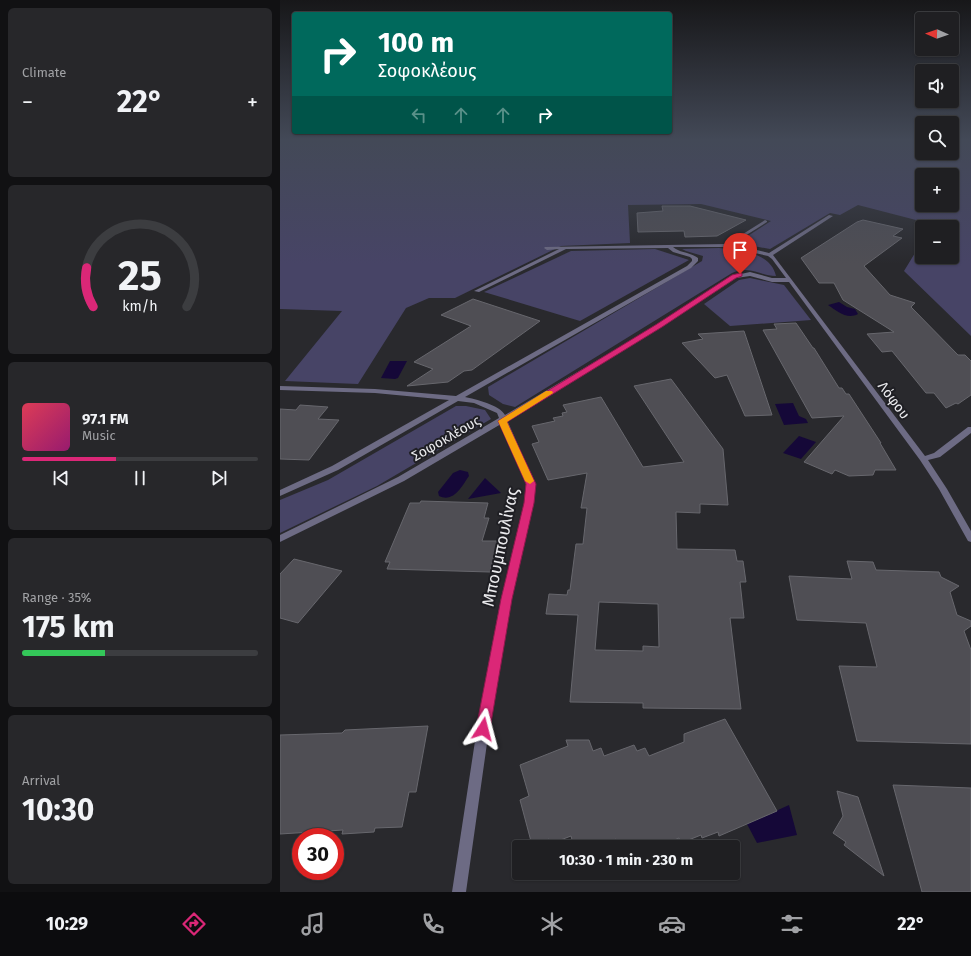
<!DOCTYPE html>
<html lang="en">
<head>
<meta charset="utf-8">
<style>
  :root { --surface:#1f1f22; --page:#27272a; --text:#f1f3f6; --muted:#a1a2a5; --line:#3c3d40; --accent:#db2777 }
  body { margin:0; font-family:"Fira Sans",sans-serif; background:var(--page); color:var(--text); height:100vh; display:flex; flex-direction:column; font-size:15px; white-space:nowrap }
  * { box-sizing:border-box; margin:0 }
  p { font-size:13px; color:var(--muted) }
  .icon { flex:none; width:22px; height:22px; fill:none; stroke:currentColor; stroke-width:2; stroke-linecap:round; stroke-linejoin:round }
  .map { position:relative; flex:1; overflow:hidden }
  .sheet { display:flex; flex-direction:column; gap:8px; padding:8px; background:#111113; width:280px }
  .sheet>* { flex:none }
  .banner { position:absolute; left:12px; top:12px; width:380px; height:122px; border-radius:4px; box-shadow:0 1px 3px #0004,0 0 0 1px var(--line); background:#00695c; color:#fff; overflow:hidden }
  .needle { width:26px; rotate:272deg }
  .fabs { position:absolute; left:635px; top:12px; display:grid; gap:8px }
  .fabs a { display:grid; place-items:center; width:44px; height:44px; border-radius:4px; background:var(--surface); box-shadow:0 1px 3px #0004,0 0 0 1px var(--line); font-size:20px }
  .speed { position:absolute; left:12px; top:828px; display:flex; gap:8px; font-size:20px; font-weight:700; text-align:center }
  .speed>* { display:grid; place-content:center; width:52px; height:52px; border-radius:50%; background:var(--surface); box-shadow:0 1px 3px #0004,0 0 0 1px var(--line); line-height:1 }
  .speed .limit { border:6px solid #d22; background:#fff; color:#111 }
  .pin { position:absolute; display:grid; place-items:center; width:34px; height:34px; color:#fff; margin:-41px -17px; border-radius:50% 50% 50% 0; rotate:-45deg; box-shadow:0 0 4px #0007 }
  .pin .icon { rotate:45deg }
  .me { position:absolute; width:44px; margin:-22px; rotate:9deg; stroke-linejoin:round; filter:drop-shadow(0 0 3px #0008) }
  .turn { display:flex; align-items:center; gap:14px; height:84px; padding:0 20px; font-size:18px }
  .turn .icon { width:52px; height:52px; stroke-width:2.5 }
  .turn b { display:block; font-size:28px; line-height:34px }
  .lanes { display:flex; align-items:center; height:38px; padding:0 20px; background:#0003; justify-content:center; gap:20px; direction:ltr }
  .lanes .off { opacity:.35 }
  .big { font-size:30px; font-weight:700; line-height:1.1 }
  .sheet .tile { flex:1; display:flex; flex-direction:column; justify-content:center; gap:6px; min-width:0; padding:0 14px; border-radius:6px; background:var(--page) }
  .sheet .dial { align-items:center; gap:0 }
  .dial svg { height:104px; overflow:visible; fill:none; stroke:var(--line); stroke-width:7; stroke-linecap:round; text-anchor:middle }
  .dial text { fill:var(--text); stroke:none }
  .song { display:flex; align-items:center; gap:12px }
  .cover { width:48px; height:48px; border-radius:6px; background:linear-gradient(135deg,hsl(350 70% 55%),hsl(320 70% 35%)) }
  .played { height:4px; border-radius:2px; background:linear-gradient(90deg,var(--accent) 40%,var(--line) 40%) }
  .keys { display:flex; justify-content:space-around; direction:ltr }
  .heat { display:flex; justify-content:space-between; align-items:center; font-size:22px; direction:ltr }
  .charge { height:6px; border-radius:3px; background:linear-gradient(90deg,#34c759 35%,var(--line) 0) }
  .trip { position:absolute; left:232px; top:840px; width:228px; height:40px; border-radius:4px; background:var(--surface); box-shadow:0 1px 3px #0004,0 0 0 1px var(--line); font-weight:700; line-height:40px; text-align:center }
  .tabs { display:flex; height:64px; justify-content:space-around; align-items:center; background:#0c0c0e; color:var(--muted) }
  .tabs .icon { width:28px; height:28px }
  .tabs .selected { color:var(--accent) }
  .tabs b { font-size:18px; color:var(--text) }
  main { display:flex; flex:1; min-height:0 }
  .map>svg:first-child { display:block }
  .green { fill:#474466; fill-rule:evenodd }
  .water { fill:#150838 }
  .building { fill:#4f4e54; stroke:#67676d; fill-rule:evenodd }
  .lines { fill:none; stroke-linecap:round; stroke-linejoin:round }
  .minor { fill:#6d6b84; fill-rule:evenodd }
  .route { fill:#db2777; stroke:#8e194d }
  .slow { fill:#f59e0b }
  .labels { text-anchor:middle; stroke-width:4; stroke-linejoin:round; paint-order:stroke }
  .street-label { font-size:14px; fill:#eaeaed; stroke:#1f1f24 }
  .near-street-label { font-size:17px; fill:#eaeaed; stroke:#1f1f24 }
</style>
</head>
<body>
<main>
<section class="sheet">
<div class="tile"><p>Climate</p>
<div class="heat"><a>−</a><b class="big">22°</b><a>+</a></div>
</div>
<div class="tile dial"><svg viewBox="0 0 100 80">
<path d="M14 69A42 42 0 1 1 86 69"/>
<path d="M14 69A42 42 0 0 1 9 39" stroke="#db2777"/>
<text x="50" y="56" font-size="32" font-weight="700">25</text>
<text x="50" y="72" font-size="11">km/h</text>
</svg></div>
<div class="tile">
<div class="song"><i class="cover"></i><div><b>97.1 FM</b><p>Music</p></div></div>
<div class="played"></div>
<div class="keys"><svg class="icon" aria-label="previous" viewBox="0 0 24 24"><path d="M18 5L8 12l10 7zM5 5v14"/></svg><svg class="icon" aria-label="pause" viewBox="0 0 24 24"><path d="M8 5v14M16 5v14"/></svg><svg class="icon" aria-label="next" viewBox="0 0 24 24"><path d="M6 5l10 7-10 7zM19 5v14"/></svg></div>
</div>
<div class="tile"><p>Range · 35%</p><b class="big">175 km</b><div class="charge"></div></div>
<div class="tile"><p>Arrival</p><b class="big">10:30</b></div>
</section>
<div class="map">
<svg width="691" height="892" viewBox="0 0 691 892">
  <rect width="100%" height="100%" fill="#29292d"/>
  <g class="green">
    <path d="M0 139H642V153H672V139H691V336L624 271 635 253 642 248V257H672V227H663L578 205 560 215 550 213 490 249 457 243 491 221 421 204 348 205 350 243 281 246 175 298H149L126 308 78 384 5 381 62 311 0 309ZM642 175H672V205H642Z"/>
    <path d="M439 248C459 250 491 252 496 276 479 276 472 265 452 273L235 407 223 404 209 395 208 387 422 261 423 256 406 251 402 249Z"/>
    <polygon points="375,249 409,260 300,321 204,292 291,251"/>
    <polygon points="470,278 504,285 531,320 450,326 424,304 459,280"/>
    <polygon points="176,406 186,406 205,410 211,419 97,486 0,533 0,500 48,480"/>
  </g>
  <g class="water">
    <path d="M559 302 567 307 575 309 578 314C567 320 557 311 548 305Z"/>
    <polygon points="110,361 127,361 118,378 115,379 101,378"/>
    <polygon points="513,403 519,416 526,419 528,423 504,425 495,404"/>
    <polygon points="519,436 536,442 521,459 503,453"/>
    <path d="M180 470 188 472 189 476C182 486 174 503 159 496L158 492 173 473Z"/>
    <polygon points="205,478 221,493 188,499"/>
    <polygon points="509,805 517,835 477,843 467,824"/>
  </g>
  <g class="building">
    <polygon points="382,206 410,206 466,220 437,236 405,237 404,231 358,232 357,213 383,211"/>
    <polygon points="583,220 623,229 613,236 622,238 584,266 610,295 635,303 631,307 678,355 685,355 691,361 691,395 678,404 676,403 666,408 654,393 646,393 612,351 602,352 587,334 614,332 563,300 554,283 539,283 521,258 577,222"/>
    <polygon points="193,299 260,321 192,370 184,371 168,382 127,386 153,369 134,362 191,326 161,315"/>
    <polygon points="516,323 533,348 534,348 559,388 562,388 566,394 569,394 601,443 600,443 616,470 595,470 593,475 569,476 555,470 552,474 524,462 564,416 532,418 483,330 497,329 494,324"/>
    <polygon points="464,331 492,415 465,416 447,375 435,378 402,343 423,339 418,334"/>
    <path d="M391 379 443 449 448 505 420 504V513L396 512 397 549 455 550 457 561H463L466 582H460L464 618H450L461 709 363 708V703L290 702 298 615 266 614 269 594 287 595 288 590H290L296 544H303L307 508H301L307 473 268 480 252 444 259 442 252 426 275 421 273 418 283 416 282 413 287 412 283 405 321 397 363 467 404 462 354 386ZM319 602 378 604 379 647 363 646V651L315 650Z"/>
    <polygon points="20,405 48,407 38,419 59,420 29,460 0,459 0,409 16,410"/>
    <polygon points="141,501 208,503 204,518 209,518 202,541 218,541 210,572 107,569 110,562 105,562 130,503 140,503"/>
    <polygon points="14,559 62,571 18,623 0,618 0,574"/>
    <polygon points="567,561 593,562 596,570 659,572 661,577 679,586 670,592 677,615 691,621 691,626 684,631 691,650 691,744 577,741 559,666 597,667 586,623 517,620 509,576 572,579"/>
    <polygon points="445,719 497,811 439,836 438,832 422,838 421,835 401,843 399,838 382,845 380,840 363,847 339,847 336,839 318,847 294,847 291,836 270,844 269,839 252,845 240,800 249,796 240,765 288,746 286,740 309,740 313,751 321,748 324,756 354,745 357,751 365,748 369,756 404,742 404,734"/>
    <polygon points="148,726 136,792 129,792 122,827 95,828 94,832 62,834 63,830 0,834 0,735 62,733 65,730"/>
    <polygon points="613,785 691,788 691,892 642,892"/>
    <polygon points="557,791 578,797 604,876 564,845 566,842 553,833 563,816"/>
  </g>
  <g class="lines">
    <path class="minor" d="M549 215 553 216 493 255 645 456 654 453 688 427H691V433L660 457 648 460 667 489 691 531V542L688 541 659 489 640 460 509 282H492L470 276 456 278 381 327 227 420 255 484 253 503 231 599 211 715 186 892H172L199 715 221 599 245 503 247 484 221 424 124 481 0 542V535L118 477 219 418 217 413 194 403 178 401 58 470 0 496V490L52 466 169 400 95 393 0 390V386L95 389 176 396 407 266 412 261V259L410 257 393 252 388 248 286 249 199 292 194 291 279 249 267 250 264 248 265 247 447 244 485 220 487 221V222L452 244 489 253ZM393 247H448L488 256 492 259 506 278H492L470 272 452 276 377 325 225 415C220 405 195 399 185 397L411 268 418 261V258C410 252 400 253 393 247Z"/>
  </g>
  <linearGradient id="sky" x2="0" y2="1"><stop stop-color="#171719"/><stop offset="0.53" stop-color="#434957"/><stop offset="1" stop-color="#434957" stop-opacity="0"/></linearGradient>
  <rect width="691" height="264" fill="url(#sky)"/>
  <polygon class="route" points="460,273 462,273 462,276 456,278 382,327 227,422 256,484 254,503 232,599 210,729 208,733 203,735 198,733 196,729 221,599 244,503 246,484 218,421 377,324 452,275"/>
  <polygon class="slow" points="266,391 272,391 273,393 227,422 254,481 250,484 245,481 218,421"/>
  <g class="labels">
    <g class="street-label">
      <text transform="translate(614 400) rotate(53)" y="5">Λόφου</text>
      <text transform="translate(166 438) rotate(-30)" y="5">Σοφοκλέους</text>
    </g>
    <g class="near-street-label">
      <text transform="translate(220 547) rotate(-78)" y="6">Μπουμπουλίνας</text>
    </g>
  </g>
</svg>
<div class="fabs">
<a><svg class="needle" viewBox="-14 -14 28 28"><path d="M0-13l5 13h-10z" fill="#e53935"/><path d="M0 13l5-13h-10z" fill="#a1a2a5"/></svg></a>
<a><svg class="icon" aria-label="sound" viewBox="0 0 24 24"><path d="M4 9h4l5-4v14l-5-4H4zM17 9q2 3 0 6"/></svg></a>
<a><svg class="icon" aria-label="search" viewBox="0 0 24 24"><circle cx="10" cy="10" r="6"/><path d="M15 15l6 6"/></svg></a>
<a>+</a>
<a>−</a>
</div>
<div class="speed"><div class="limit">30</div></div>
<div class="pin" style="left:460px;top:274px;background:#d93025"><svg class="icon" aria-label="arrive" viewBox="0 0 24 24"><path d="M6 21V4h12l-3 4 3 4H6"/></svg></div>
<svg class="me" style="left:203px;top:729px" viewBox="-20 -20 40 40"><path d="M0-17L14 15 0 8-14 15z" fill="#db2777" stroke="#fff" stroke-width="4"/></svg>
<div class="trip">10:30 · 1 min · 230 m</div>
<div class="banner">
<div class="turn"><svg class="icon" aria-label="right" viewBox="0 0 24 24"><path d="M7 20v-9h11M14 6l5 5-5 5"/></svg><div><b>100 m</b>Σοφοκλέους</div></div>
<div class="lanes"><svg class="icon off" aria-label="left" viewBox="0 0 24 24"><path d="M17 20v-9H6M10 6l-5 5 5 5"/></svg><svg class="icon off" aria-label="ahead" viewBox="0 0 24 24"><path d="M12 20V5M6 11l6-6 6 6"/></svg><svg class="icon off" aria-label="ahead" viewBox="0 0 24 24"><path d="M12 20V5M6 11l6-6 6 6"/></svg><svg class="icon" aria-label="right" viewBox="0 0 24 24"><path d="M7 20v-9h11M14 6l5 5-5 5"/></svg></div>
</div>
</div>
</main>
<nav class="tabs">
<b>10:29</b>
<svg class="icon selected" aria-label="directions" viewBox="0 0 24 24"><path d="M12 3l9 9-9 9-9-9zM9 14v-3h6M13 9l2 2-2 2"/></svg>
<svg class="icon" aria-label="music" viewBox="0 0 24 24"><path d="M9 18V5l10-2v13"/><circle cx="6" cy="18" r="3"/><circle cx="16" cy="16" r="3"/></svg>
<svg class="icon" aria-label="phone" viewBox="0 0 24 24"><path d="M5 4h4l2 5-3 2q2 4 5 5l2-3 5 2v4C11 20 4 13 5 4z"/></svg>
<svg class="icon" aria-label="climate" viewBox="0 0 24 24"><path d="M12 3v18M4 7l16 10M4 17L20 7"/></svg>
<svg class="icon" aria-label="car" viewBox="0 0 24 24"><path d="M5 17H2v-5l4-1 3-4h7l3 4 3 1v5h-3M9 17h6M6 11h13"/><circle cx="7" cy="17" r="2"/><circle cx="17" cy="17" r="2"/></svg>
<svg class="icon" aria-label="filters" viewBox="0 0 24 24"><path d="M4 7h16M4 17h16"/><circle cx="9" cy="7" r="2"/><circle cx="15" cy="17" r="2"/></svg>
<b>22°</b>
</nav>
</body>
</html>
